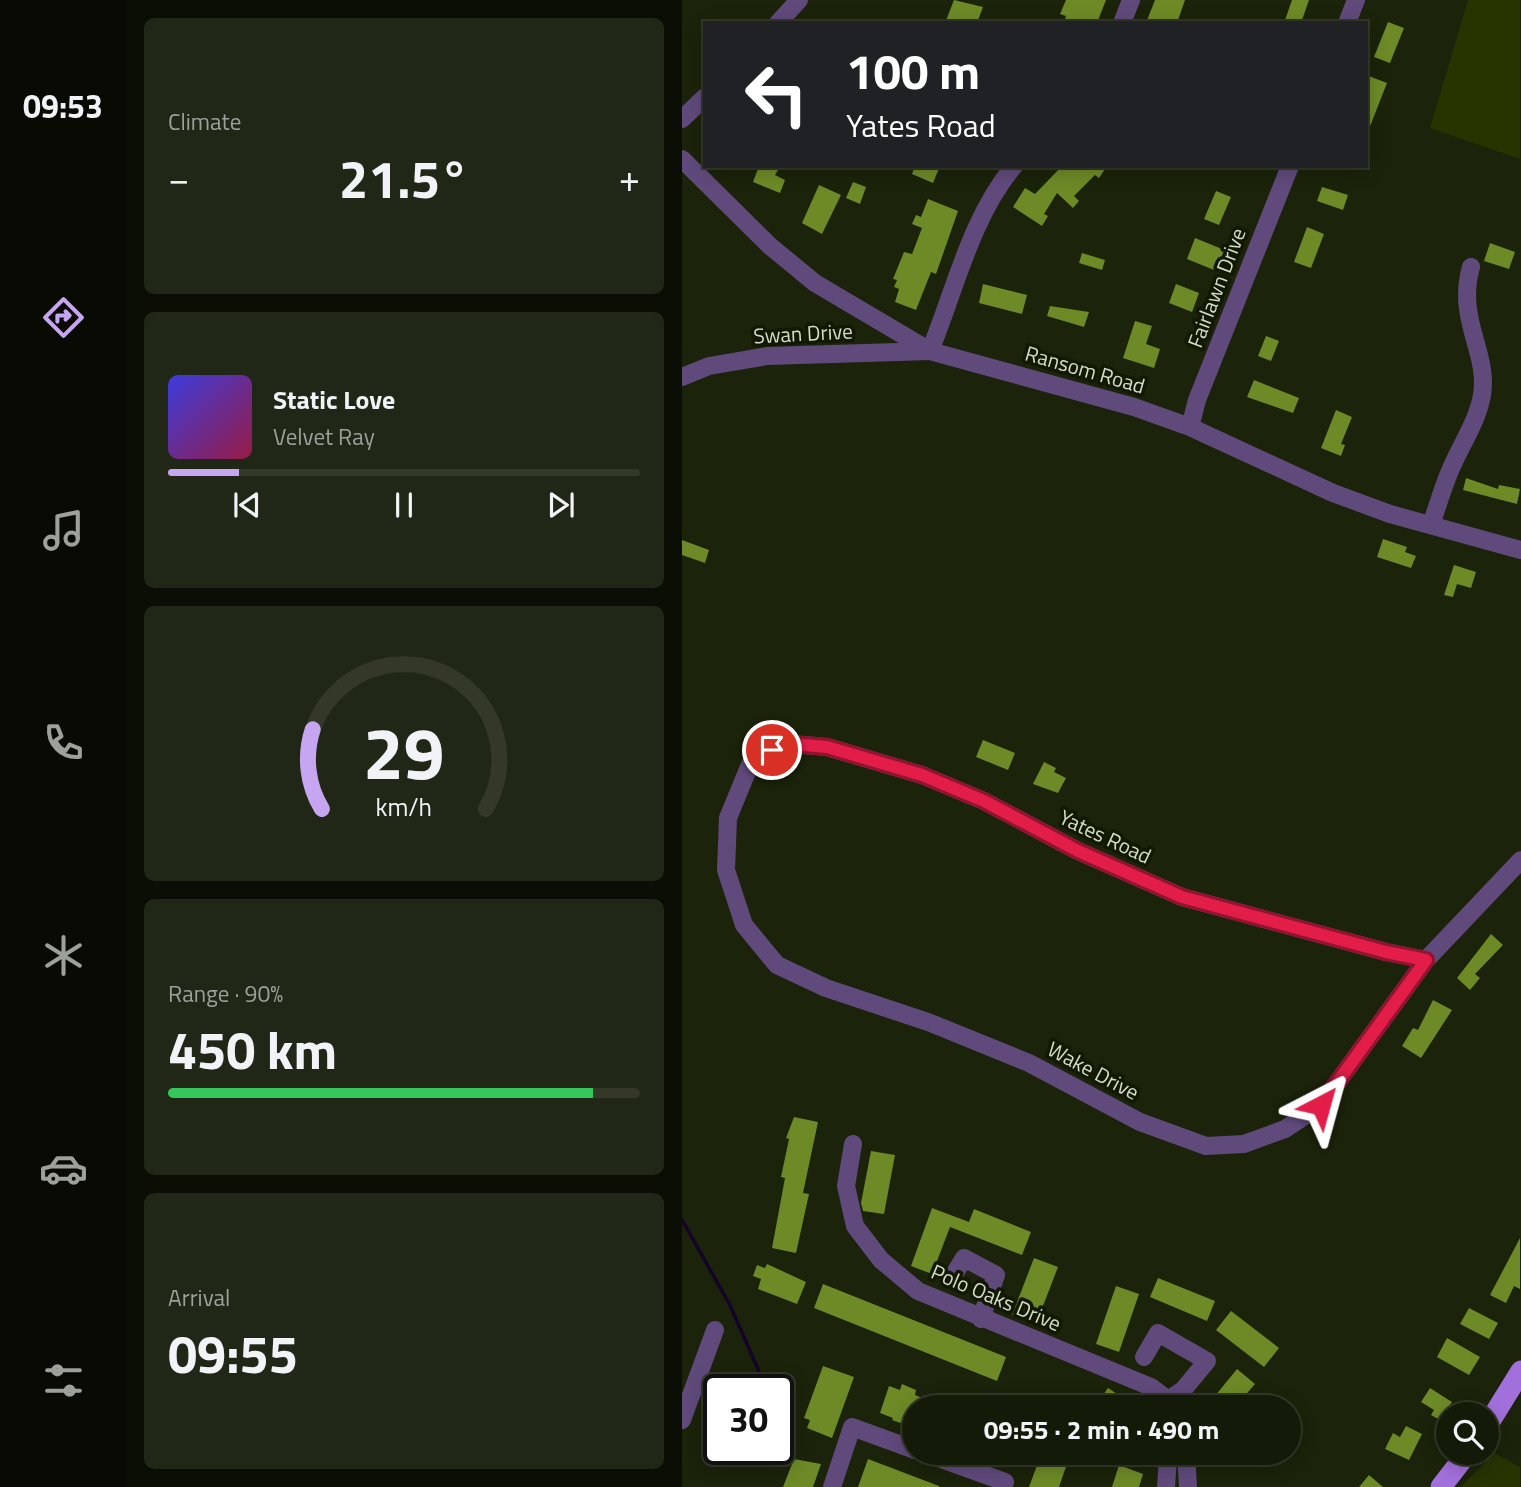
<!DOCTYPE html>
<html lang="en">
<head>
<meta charset="utf-8">
<style>
  :root { --surface:#141a08; --page:#212716; --text:#f1f3f6; --muted:#9da19c; --line:#333829; --accent:#c6a6f0 }
  body { margin:0; font-family:"Titillium Web",sans-serif; background:var(--page); color:var(--text); height:100vh; display:flex; flex-direction:column; font-size:26px; white-space:nowrap }
  * { box-sizing:border-box; margin:0 }
  p { font-size:23px; color:var(--muted) }
  .icon { flex:none; width:38px; height:38px; fill:none; stroke:currentColor; stroke-width:2; stroke-linecap:round; stroke-linejoin:round }
  .map { position:relative; flex:1; overflow:hidden }
  .details { display:flex; flex-direction:column; gap:18px; padding:18px; background:#0b0e04; width:556px }
  .details>* { flex:none }
  .banner { position:absolute; left:21px; top:21px; width:665px; height:147px; border-radius:0px; box-shadow:0 4px 18px #0003,0 0 0 2px var(--line); background:#202124; color:#fff; overflow:hidden }
  .fabs { position:absolute; left:754px; top:1402px; display:grid; gap:14px }
  .fabs a { display:grid; place-items:center; width:63px; height:63px; border-radius:50%; background:var(--surface); box-shadow:0 4px 18px #0003,0 0 0 2px var(--line); font-size:35px }
  .speed { position:absolute; left:21px; top:1374px; display:flex; gap:14px; font-size:35px; font-weight:700; text-align:center }
  .speed>* { display:grid; place-content:center; width:91px; height:91px; border-radius:50%; background:var(--surface); box-shadow:0 4px 18px #0003,0 0 0 2px var(--line); line-height:1 }
  .speed .limit { border:4px solid #111; border-radius:10px; background:#fff; color:#111 }
  .pin { position:absolute; display:grid; place-items:center; width:60px; height:60px; color:#fff; margin:-30px; border:4px solid #fff; border-radius:50%; box-shadow:0 2px 7px #0007 }
  .me { position:absolute; width:77px; margin:-38px; rotate:39deg; stroke-linejoin:round; filter:drop-shadow(0 0 5px #0008) }
  .turn { display:flex; align-items:center; gap:24px; height:147px; padding:0 28px; font-size:32px }
  .turn .icon { width:91px; height:91px; stroke-width:2.5 }
  .turn b { display:block; font-size:49px; line-height:60px }
  .big { font-size:52px; font-weight:700; line-height:1.1 }
  .details .widget { flex:1; display:flex; flex-direction:column; justify-content:center; gap:10px; min-width:0; padding:0 24px; border-radius:10px; background:var(--page) }
  .details .dial { align-items:center; gap:0 }
  .dial svg { height:182px; overflow:visible; fill:none; stroke:var(--line); stroke-width:7; stroke-linecap:round; text-anchor:middle }
  .dial text { fill:var(--text); stroke:none }
  .song { display:flex; align-items:center; gap:21px }
  .cover { width:84px; height:84px; border-radius:10px; background:linear-gradient(135deg,hsl(240 70% 55%),hsl(340 70% 35%)) }
  .played { height:7px; border-radius:4px; background:linear-gradient(90deg,var(--accent) 15%,var(--line) 15%) }
  .keys { display:flex; justify-content:space-around; direction:ltr }
  .heat { display:flex; justify-content:space-between; align-items:center; font-size:38px; direction:ltr }
  .charge { height:10px; border-radius:5px; background:linear-gradient(90deg,#34c759 90%,var(--line) 0) }
  .trip { position:absolute; left:220px; top:1395px; width:399px; height:70px; border-radius:35px; background:var(--surface); box-shadow:0 4px 18px #0003,0 0 0 2px var(--line); font-weight:700; line-height:70px; text-align:center }
  main { display:flex; flex:1; min-height:0 }
  .tabs { display:flex; flex-direction:column; width:126px; justify-content:space-around; align-items:center; background:#080a03; color:var(--muted) }
  .tabs .icon { width:49px; height:49px }
  .tabs .current { color:var(--accent) }
  .tabs b { font-size:32px; color:var(--text) }
  .map>svg:first-child { display:block }
  .green { fill:#263400 }
  .lines { fill:none; stroke-linecap:round; stroke-linejoin:round }
  .stream { stroke:#160329; stroke-width:3.5 }
  .building { fill:#6d8a27 }
  .minor { stroke:#604a7c; stroke-width:18 }
  .major { stroke:#a270db; stroke-width:21 }
  .route-casing { stroke:#92132f; stroke-width:18 }
  .route { stroke:#e11d48; stroke-width:12 }
  .labels { text-anchor:middle; stroke-width:7; stroke-linejoin:round; paint-order:stroke }
  .street-label { font-size:21px; fill:#d6dccc; stroke:#121903 }
</style>
</head>
<body>
<main>
<nav class="tabs">
<b>09:53</b>
<svg class="icon current" aria-label="directions" viewBox="0 0 24 24"><path d="M12 3l9 9-9 9-9-9zM9 14v-3h6M13 9l2 2-2 2"/></svg>
<svg class="icon" aria-label="music" viewBox="0 0 24 24"><path d="M9 18V5l10-2v13"/><circle cx="6" cy="18" r="3"/><circle cx="16" cy="16" r="3"/></svg>
<svg class="icon" aria-label="phone" viewBox="0 0 24 24"><path d="M5 4h4l2 5-3 2q2 4 5 5l2-3 5 2v4C11 20 4 13 5 4z"/></svg>
<svg class="icon" aria-label="climate" viewBox="0 0 24 24"><path d="M12 3v18M4 7l16 10M4 17L20 7"/></svg>
<svg class="icon" aria-label="car" viewBox="0 0 24 24"><path d="M5 17H2v-5l4-1 3-4h7l3 4 3 1v5h-3M9 17h6M6 11h13"/><circle cx="7" cy="17" r="2"/><circle cx="17" cy="17" r="2"/></svg>
<svg class="icon" aria-label="filters" viewBox="0 0 24 24"><path d="M4 7h16M4 17h16"/><circle cx="9" cy="7" r="2"/><circle cx="15" cy="17" r="2"/></svg>
</nav>
<section class="details">
<div class="widget"><p>Climate</p>
<div class="heat"><a>−</a><b class="big">21.5°</b><a>+</a></div>
</div>
<div class="widget">
<div class="song"><i class="cover"></i><div><b>Static Love</b><p>Velvet Ray</p></div></div>
<div class="played"></div>
<div class="keys"><svg class="icon" aria-label="previous" viewBox="0 0 24 24"><path d="M18 5L8 12l10 7zM5 5v14"/></svg><svg class="icon" aria-label="pause" viewBox="0 0 24 24"><path d="M8 5v14M16 5v14"/></svg><svg class="icon" aria-label="next" viewBox="0 0 24 24"><path d="M6 5l10 7-10 7zM19 5v14"/></svg></div>
</div>
<div class="widget dial"><svg viewBox="0 0 100 80">
<path d="M14 69A42 42 0 1 1 86 69"/>
<path d="M14 69A42 42 0 0 1 10 34" stroke="#c6a6f0"/>
<text x="50" y="56" font-size="32" font-weight="700">29</text>
<text x="50" y="72" font-size="11">km/h</text>
</svg></div>
<div class="widget"><p>Range · 90%</p><b class="big">450 km</b><div class="charge"></div></div>
<div class="widget"><p>Arrival</p><b class="big">09:55</b></div>
</section>
<div class="map">
<svg width="839" height="1487" viewBox="0 0 839 1487">
  <rect width="100%" height="100%" fill="#1b230a"/>
  <g class="green">
    <polygon points="786,0 838,0 838,159 748,128"/>
    <polygon points="812,1453 838,1467 838,1487 779,1487"/>
  </g>
  <g class="lines">
    <polyline class="stream" points="0,1220 48,1305 85,1390"/>
  </g>
  <g class="building">
    <polygon points="272,0 301,7 295,23 263,23"/>
    <polygon points="384,0 424,0 415,23 382,23 384,16 378,14"/>
    <polygon points="473,0 503,0 495,23 464,23"/>
    <polygon points="610,0 627,0 619,23 602,23"/>
    <polygon points="706,22 722,28 708,63 692,57"/>
    <polygon points="684,75 705,83 685,134 684,134"/>
    <polygon points="77,166 96,170 93,175 103,180 98,193 71,182"/>
    <polygon points="233,166 258,166 251,183 230,174"/>
    <polygon points="380,166 425,166 417,178 413,175 392,196 397,201 391,208 375,193 362,214 366,216 360,226 331,207 343,188 353,194"/>
    <polygon points="171,182 184,187 178,204 164,198"/>
    <polygon points="137,185 159,195 140,234 120,223"/>
    <polygon points="640,187 666,195 661,210 635,201"/>
    <polygon points="534,191 549,197 537,225 522,219"/>
    <polygon points="246,199 276,211 254,274 249,272 234,310 213,302 217,289 212,287 215,280 211,279 222,252 230,254 240,228 230,224 234,215 239,217"/>
    <polygon points="625,227 642,234 629,268 612,262"/>
    <polygon points="513,238 545,251 539,264 535,262 532,270 505,259"/>
    <polygon points="808,243 833,252 827,269 802,261"/>
    <polygon points="400,253 423,260 420,270 397,263"/>
    <polygon points="301,284 345,295 340,314 297,303"/>
    <polygon points="494,284 517,293 510,312 487,303"/>
    <polygon points="368,306 407,312 402,327 365,316"/>
    <polygon points="453,321 470,326 464,344 478,349 472,368 441,358"/>
    <polygon points="584,336 597,341 589,361 576,356"/>
    <polygon points="572,380 617,398 611,413 565,397"/>
    <polygon points="654,410 670,417 659,444 663,445 659,456 639,448"/>
    <polygon points="784,478 816,489 817,485 838,489 835,504 781,490"/>
    <polygon points="701,539 725,547 723,552 734,556 729,568 695,557"/>
    <polygon points="0,540 27,550 23,563 0,555"/>
    <polygon points="772,565 794,572 789,588 775,584 771,597 762,595"/>
    <polygon points="301,740 333,753 326,770 294,757"/>
    <polygon points="362,762 374,768 372,772 384,778 376,793 351,784"/>
    <polygon points="809,934 821,945 793,974 798,978 788,990 775,978"/>
    <polygon points="751,1000 770,1010 739,1058 720,1046 731,1028 736,1030"/>
    <polygon points="112,1117 136,1122 121,1193 127,1194 114,1253 90,1248 103,1178 99,1177 107,1139 104,1138"/>
    <polygon points="189,1151 213,1155 202,1214 181,1211 179,1203"/>
    <polygon points="250,1208 287,1222 292,1209 349,1232 340,1255 268,1227 250,1274 229,1266"/>
    <polygon points="838,1238 838,1289 832,1286 824,1303 808,1295"/>
    <polygon points="352,1258 376,1267 354,1324 330,1315"/>
    <polygon points="85,1264 124,1282 115,1304 76,1289 79,1279 71,1276 75,1265 83,1268"/>
    <polygon points="476,1278 533,1301 525,1321 468,1297"/>
    <polygon points="141,1284 324,1357 315,1381 132,1308"/>
    <polygon points="434,1286 457,1294 437,1352 414,1344"/>
    <polygon points="787,1308 816,1323 807,1339 778,1324"/>
    <polygon points="549,1311 597,1348 582,1367 534,1330"/>
    <polygon points="765,1338 798,1357 787,1375 755,1357"/>
    <polygon points="141,1366 172,1377 150,1438 125,1428 128,1420 122,1418"/>
    <polygon points="555,1369 573,1384 553,1407 524,1407"/>
    <polygon points="220,1384 234,1390 233,1395 262,1407 233,1407 233,1428 210,1420 211,1418 198,1413 207,1386 218,1390"/>
    <polygon points="426,1388 455,1407 413,1407"/>
    <polygon points="748,1388 770,1402 758,1420 749,1415 752,1410 739,1402"/>
    <polygon points="35,1396 37,1397 37,1432 24,1428"/>
    <polygon points="724,1426 740,1434 727,1460 703,1449 711,1433 718,1437"/>
    <polygon points="360,1452 389,1452 377,1487 347,1487"/>
    <polygon points="112,1459 139,1464 131,1487 101,1487"/>
    <polygon points="186,1459 257,1486 257,1487 176,1487"/>
    <polygon points="437,1465 461,1474 457,1487 430,1487"/>
    <polygon points="687,1475 701,1487 677,1487"/>
  </g>
  <g class="lines">
    <g class="minor">
      <polyline points="96,23 117,0"/>
      <polyline points="440,23 449,0"/>
      <polyline points="665,23 674,0"/>
      <polyline points="0,119 23,97"/>
      <polyline points="0,159 88,246 133,283 248,351 452,407 508,427 651,493 708,514 839,550"/>
      <path d="M0 377 27 366 85 356 248 351C273 290 289 217 332 166"/>
      <polyline points="508,427 515,400 608,166"/>
      <path d="M749 525C756 505 762 483 771 464 781 442 796 419 800 395 807 352 774 320 789 267"/>
      <polyline points="744,960 704,952 500,897 396,851 302,801 240,775 145,747 110,744 80,752 69,762 46,818 44,870 62,925 95,965 144,988 246,1022 347,1063 458,1122 524,1146 562,1144 603,1129 639,1105 744,960 839,860"/>
      <polyline points="171,1144 164,1186 173,1226 199,1260 236,1291 469,1387 486,1400 489,1407"/>
      <polyline points="270,1278 282,1258 314,1275 299,1319"/>
      <polyline points="462,1357 476,1333 525,1361 501,1390 486,1400"/>
      <polyline points="0,1420 33,1330"/>
      <polyline points="240,1452 323,1482 321,1487"/>
      <polyline points="504,1452 506,1487"/>
      <polyline points="150,1487 170,1427 233,1450"/>
      <polyline points="484,1487 486,1459"/>
    </g>
    <g class="major">
      <polyline points="805,1426 839,1371"/>
      <polyline points="759,1487 786,1452"/>
    </g>
  </g>
  <g class="lines">
    <defs>
      <polyline id="route" points="90,750 110,744 145,747 240,775 302,801 396,851 500,897 704,952 744,960 639,1105"/>
    </defs>
    <use href="#route" class="route-casing"/>
    <use href="#route" class="route"/>
  </g>
  <g class="labels">
    <g class="street-label">
      <text transform="translate(535 288) rotate(-69)" y="7">Fairlawn Drive</text>
      <text transform="translate(121 334) rotate(-3)" y="7">Swan Drive</text>
      <text transform="translate(403 370) rotate(16)" y="7">Ransom Road</text>
      <text transform="translate(423 837) rotate(25)" y="7">Yates Road</text>
      <text transform="translate(411 1071) rotate(28)" y="7">Wake Drive</text>
      <text transform="translate(314 1298) rotate(23)" y="7">Polo Oaks Drive</text>
    </g>
  </g>
</svg>
<div class="fabs">
<a><svg class="icon" aria-label="search" viewBox="0 0 24 24"><circle cx="10" cy="10" r="6"/><path d="M15 15l6 6"/></svg></a>
</div>
<div class="speed"><div class="limit">30</div></div>
<div class="pin" style="left:90px;top:750px;background:#d93025"><svg class="icon" aria-label="arrive" viewBox="0 0 24 24"><path d="M6 21V4h12l-3 4 3 4H6"/></svg></div>
<svg class="me" style="left:639px;top:1105px" viewBox="-20 -20 40 40"><path d="M0-17L14 15 0 8-14 15z" fill="#e11d48" stroke="#fff" stroke-width="4"/></svg>
<div class="trip">09:55 · 2 min · 490 m</div>
<div class="banner">
<div class="turn"><svg class="icon" aria-label="left" viewBox="0 0 24 24"><path d="M17 20v-9H6M10 6l-5 5 5 5"/></svg><div><b>100 m</b>Yates Road</div></div>
</div>
</div>
</main>
</body>
</html>
